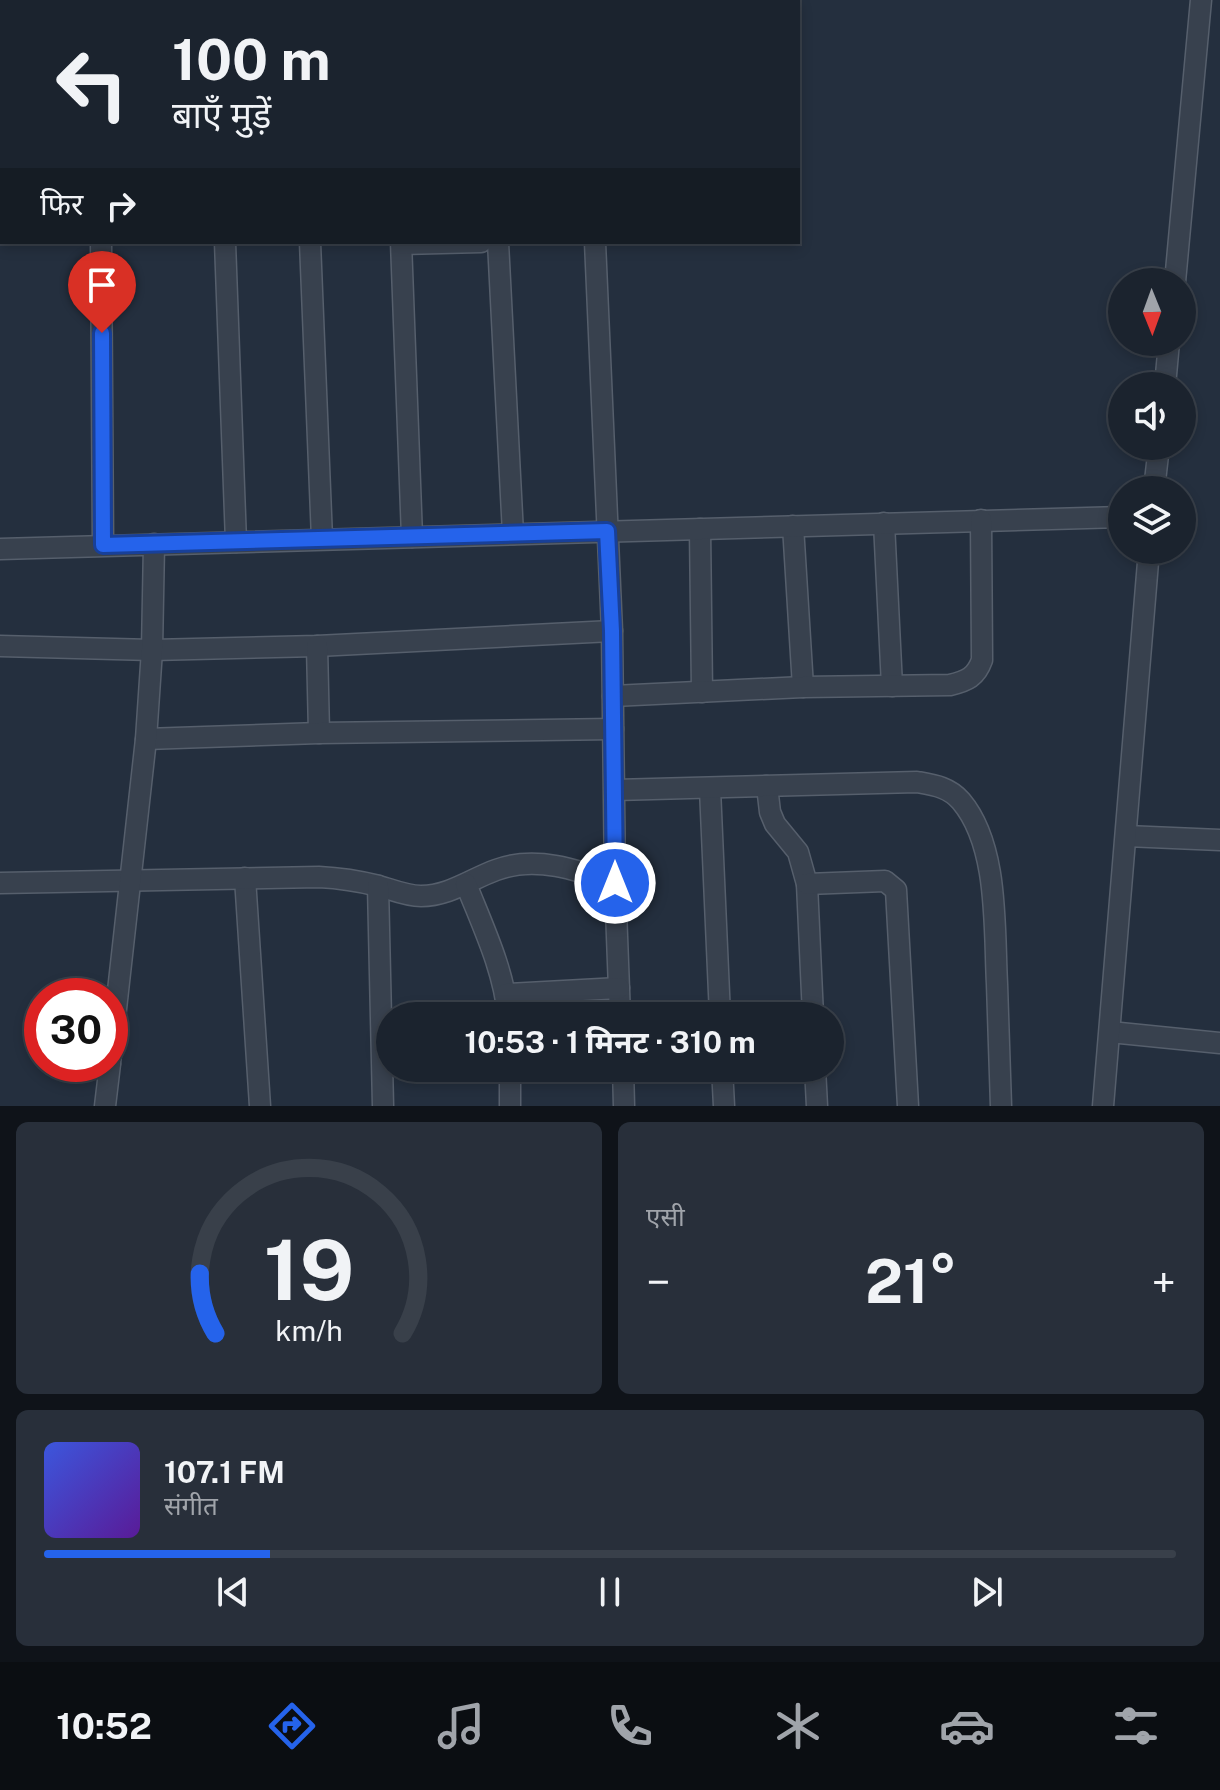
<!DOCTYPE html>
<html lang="hi">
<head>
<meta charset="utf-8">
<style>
  :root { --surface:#1b232e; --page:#282f3a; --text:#f1f3f6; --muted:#a0a4aa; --line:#39404a; --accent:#2563eb }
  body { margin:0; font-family:"Public Sans","Noto Sans Devanagari",sans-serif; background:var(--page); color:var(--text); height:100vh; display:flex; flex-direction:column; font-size:30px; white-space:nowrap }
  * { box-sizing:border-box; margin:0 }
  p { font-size:26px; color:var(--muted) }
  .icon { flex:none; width:44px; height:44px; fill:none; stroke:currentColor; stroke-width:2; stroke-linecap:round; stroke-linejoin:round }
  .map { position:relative; height:1106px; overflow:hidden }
  .sheet { display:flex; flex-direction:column; gap:16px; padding:16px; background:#0f1319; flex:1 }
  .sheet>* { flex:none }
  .hud { position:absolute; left:0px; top:0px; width:800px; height:244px; box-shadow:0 4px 12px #0003,0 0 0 2px var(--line); background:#1b232e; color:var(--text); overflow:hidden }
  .needle { width:52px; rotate:179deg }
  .tools { position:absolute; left:1108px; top:268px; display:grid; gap:16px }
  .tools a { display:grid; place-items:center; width:88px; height:88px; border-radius:50%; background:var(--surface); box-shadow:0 4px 12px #0003,0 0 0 2px var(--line); font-size:40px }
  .speed { position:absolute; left:24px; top:978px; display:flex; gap:16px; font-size:40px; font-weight:700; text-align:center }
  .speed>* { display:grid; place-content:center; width:104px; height:104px; border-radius:50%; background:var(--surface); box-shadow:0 4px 12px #0003,0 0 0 2px var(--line); line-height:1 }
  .speed .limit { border:12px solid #d22; background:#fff; color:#111 }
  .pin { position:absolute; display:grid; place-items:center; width:68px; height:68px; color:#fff; margin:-82px -34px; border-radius:50% 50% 50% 0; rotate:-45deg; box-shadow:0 0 8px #0007 }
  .pin .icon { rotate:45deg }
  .me { position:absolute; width:88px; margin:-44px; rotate:0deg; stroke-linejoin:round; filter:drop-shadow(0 0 6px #0008) }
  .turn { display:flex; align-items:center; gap:28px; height:168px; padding:0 40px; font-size:36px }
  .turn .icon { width:104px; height:104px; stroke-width:2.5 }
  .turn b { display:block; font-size:56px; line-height:68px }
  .then { display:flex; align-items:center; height:76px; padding:0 40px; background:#0003; gap:16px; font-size:30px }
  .big { font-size:60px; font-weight:700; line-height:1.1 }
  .sheet .tile { flex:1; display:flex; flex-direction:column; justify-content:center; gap:12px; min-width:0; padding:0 28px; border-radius:12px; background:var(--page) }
  .sheet .dial { align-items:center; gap:0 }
  .dial svg { height:208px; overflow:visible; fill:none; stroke:var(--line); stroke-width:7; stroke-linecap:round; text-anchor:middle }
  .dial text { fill:var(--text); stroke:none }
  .song { display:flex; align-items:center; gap:24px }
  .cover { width:96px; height:96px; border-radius:12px; background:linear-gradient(135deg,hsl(230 70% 55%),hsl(270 70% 35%)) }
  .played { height:8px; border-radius:4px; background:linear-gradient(90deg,var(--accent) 20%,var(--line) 20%) }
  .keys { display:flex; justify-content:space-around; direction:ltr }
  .heat { display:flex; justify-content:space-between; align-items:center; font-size:44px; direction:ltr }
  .sheet .tiles { flex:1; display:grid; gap:16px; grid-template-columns:1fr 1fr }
  .tile:last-child { grid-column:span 2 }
  .trip { position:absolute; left:376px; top:1002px; width:468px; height:80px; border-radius:40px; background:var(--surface); box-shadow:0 4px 12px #0003,0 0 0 2px var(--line); font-weight:700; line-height:80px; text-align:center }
  .dock { display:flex; height:128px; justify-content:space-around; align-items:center; background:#0b0e12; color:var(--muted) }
  .dock .icon { width:56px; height:56px }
  .dock .current { color:var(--accent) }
  .dock b { font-size:36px; color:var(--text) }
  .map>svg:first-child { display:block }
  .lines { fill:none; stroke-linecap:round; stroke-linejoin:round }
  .street-casing { stroke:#565f6c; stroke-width:23 }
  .street { stroke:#38414e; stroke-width:20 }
  .route-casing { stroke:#184099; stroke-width:20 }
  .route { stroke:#2563eb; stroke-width:14 }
</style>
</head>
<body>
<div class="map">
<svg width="1220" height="1106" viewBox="0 0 1220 1106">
  <rect width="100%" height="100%" fill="#242f3e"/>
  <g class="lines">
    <defs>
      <g id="street">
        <polyline points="99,0 99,2"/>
        <polyline points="215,0 215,2"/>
        <polyline points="588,0 588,2"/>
        <polyline points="761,0 762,2"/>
        <polyline points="101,242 103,545"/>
        <polyline points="225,242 236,542"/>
        <polyline points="310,242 322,539"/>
        <polyline points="401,242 412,537"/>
        <polyline points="498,242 513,534"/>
        <polyline points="595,242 612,631 615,883 620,1016"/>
        <polyline points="402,244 481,242"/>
        <polyline points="1175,282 1201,0"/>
        <polyline points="1165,386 1169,342"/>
        <polyline points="1154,490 1159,446"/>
        <polyline points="884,523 892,686"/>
        <polyline points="793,526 803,687"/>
        <polyline points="700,529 702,692"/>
        <polyline points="0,549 1122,517"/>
        <polyline points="0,646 152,650 317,646 612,631"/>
        <polyline points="317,646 319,733"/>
        <path d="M613 696 803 687 950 685C967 681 976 677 982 660L981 520"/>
        <polyline points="146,739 319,733 613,729"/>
        <polyline points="767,786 770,812 775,824 798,852 807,884 813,1016"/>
        <polyline points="710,789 720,1016"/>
        <path d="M615 790 917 782C934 785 949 787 961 801 999 846 994 928 997 984 998 1025 1000 1065 1001 1106"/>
        <polyline points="1126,836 1220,840"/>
        <polyline points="245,878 260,1106"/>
        <path d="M0 883 319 877C339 878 359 881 379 886 393 890 406 896 421 896 449 896 471 879 496 870 535 855 578 870 615 883"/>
        <path d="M466 884C483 927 504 970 508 1016"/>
        <polyline points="807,884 885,881 896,890 908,1106"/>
        <polyline points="378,886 383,1106"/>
        <polyline points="506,994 619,988"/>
        <polyline points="1110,1032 1220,1043"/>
        <polyline points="110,1063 146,739 152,650 154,544"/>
        <polyline points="510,1068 510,1106"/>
        <polyline points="623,1068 624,1106"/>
        <polyline points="722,1068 724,1106"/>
        <polyline points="815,1068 817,1106"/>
        <polyline points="105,1106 110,1064"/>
        <polyline points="1103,1106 1149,550"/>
      </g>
    </defs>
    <use href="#street" class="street-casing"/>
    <use href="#street" class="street"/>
  </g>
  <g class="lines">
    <defs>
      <polyline id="route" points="102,333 103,545 607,531 612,631 615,883"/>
    </defs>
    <use href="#route" class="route-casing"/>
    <use href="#route" class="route"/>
  </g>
</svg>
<div class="tools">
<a><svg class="needle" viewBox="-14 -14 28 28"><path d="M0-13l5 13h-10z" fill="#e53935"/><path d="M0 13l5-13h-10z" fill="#a0a4aa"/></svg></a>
<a><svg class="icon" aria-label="sound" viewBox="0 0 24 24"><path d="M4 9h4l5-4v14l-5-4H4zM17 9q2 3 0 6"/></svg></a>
<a><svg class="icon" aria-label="layers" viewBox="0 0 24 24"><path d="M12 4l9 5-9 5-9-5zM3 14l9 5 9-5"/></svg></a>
</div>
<div class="speed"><div class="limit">30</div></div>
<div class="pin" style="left:102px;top:333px;background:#d93025"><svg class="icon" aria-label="arrive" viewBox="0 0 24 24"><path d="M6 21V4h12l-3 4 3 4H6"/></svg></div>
<svg class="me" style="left:615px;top:883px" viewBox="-20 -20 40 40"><circle r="17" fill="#2563eb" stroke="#fff" stroke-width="3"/><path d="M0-11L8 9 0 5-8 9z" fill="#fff"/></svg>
<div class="trip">10:53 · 1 मिनट · 310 m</div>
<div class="hud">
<div class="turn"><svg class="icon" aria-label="left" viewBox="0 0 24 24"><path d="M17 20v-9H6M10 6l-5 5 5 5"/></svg><div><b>100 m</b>बाएँ मुड़ें</div></div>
<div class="then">फिर<svg class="icon" aria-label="right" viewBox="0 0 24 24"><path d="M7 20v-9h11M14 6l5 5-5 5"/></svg></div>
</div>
</div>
<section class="sheet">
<div class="tiles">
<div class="tile dial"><svg viewBox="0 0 100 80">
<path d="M14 69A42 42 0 1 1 86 69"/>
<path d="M14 69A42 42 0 0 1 8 46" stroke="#2563eb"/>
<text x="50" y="56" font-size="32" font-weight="700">19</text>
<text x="50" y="72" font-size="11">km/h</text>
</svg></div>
<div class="tile"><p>एसी</p>
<div class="heat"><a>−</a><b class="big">21°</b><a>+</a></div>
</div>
<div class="tile">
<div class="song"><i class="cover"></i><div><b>107.1 FM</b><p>संगीत</p></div></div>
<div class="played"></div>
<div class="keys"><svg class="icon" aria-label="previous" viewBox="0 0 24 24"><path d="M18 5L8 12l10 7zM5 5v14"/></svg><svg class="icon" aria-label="pause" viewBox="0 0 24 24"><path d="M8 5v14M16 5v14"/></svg><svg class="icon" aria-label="next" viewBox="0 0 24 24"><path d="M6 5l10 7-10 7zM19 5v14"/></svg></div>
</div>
</div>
</section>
<nav class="dock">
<b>10:52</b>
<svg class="icon current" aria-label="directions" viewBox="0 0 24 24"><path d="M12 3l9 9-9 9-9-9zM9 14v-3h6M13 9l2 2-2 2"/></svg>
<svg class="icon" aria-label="music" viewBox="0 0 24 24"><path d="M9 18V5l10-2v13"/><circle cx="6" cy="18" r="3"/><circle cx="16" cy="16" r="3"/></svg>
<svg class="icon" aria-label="phone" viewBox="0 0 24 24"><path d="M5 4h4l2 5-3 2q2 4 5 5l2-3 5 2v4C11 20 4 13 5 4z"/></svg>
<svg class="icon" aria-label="climate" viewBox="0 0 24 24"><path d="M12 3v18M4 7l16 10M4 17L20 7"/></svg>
<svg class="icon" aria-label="car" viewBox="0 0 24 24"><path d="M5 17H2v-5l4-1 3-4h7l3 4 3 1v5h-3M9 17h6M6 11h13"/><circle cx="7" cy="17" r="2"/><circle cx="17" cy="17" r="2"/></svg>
<svg class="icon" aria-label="filters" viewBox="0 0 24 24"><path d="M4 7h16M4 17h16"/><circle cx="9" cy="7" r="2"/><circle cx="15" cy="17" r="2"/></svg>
</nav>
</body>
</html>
